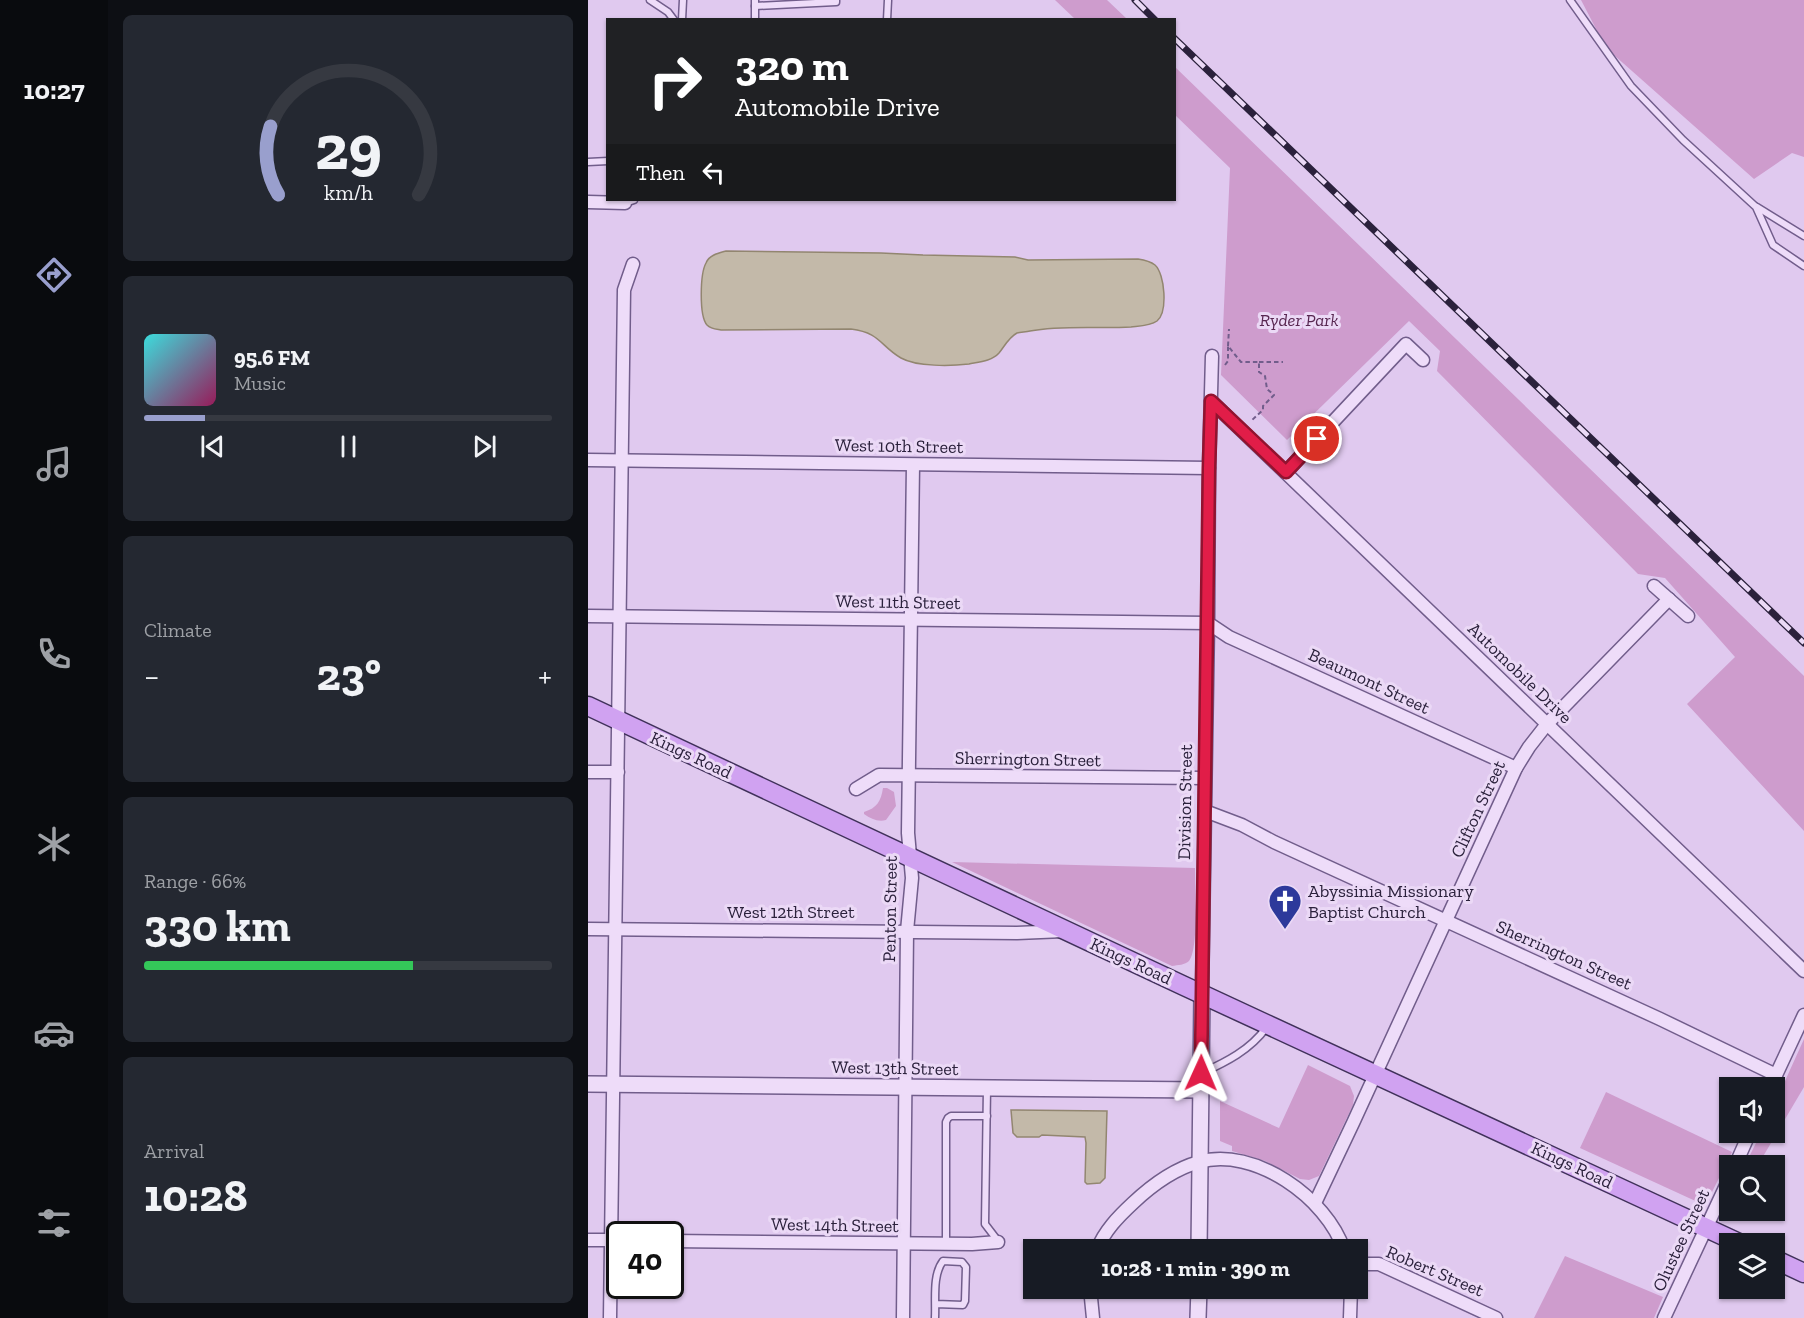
<!DOCTYPE html>
<html lang="en">
<head>
<meta charset="utf-8">
<style>
  :root { --surface:#171b24; --page:#242831; --text:#f1f3f6; --muted:#9ea1a6; --line:#363941; --accent:#999fcd }
  body { margin:0; font-family:"Zilla Slab",serif; background:var(--page); color:var(--text); height:100vh; display:flex; flex-direction:column; font-size:22px; white-space:nowrap }
  * { box-sizing:border-box; margin:0 }
  p { font-size:20px; color:var(--muted) }
  .icon { flex:none; width:33px; height:33px; fill:none; stroke:currentColor; stroke-width:2; stroke-linecap:round; stroke-linejoin:round }
  .map { position:relative; flex:1; overflow:hidden }
  .sheet { display:flex; flex-direction:column; gap:15px; padding:15px; background:#0d0f14; width:480px }
  .sheet>* { flex:none }
  .guide { position:absolute; left:18px; top:18px; width:570px; height:183px; border-radius:0px; box-shadow:0 2px 4px #0004; background:#202124; color:#fff; overflow:hidden }
  .fabs { position:absolute; left:1131px; top:1077px; display:grid; gap:12px }
  .fabs a { display:grid; place-items:center; width:66px; height:66px; border-radius:0px; background:var(--surface); box-shadow:0 2px 4px #0004; font-size:30px }
  .speed { position:absolute; left:18px; top:1221px; display:flex; gap:12px; font-size:30px; font-weight:700; text-align:center }
  .speed>* { display:grid; place-content:center; width:78px; height:78px; border-radius:50%; background:var(--surface); box-shadow:0 2px 4px #0004; line-height:1 }
  .speed .limit { border:3px solid #111; border-radius:9px; background:#fff; color:#111 }
  .pin { position:absolute; display:grid; place-items:center; width:51px; height:51px; color:#fff; margin:-26px; border:3px solid #fff; border-radius:50%; box-shadow:0 2px 6px #0007 }
  .me { position:absolute; width:66px; margin:-33px; rotate:1deg; stroke-linejoin:round; filter:drop-shadow(0 0 4px #0008) }
  .turn { display:flex; align-items:center; gap:21px; height:126px; padding:0 30px; font-size:27px }
  .turn .icon { width:78px; height:78px; stroke-width:2.5 }
  .turn b { display:block; font-size:42px; line-height:51px }
  .then { display:flex; align-items:center; height:57px; padding:0 30px; background:#0003; gap:12px; font-size:22px }
  .big { font-size:45px; font-weight:800; line-height:1.1 }
  .sheet .card { flex:1; display:flex; flex-direction:column; justify-content:center; gap:9px; min-width:0; padding:0 21px; border-radius:9px; background:var(--page) }
  .sheet .dial { align-items:center; gap:0 }
  .dial svg { height:156px; overflow:visible; fill:none; stroke:var(--line); stroke-width:7; stroke-linecap:round; text-anchor:middle }
  .dial text { fill:var(--text); stroke:none }
  .song { display:flex; align-items:center; gap:18px }
  .cover { width:72px; height:72px; border-radius:9px; background:linear-gradient(135deg,hsl(180 70% 55%),hsl(330 70% 35%)) }
  .played { height:6px; border-radius:3px; background:linear-gradient(90deg,var(--accent) 15%,var(--line) 15%) }
  .keys { display:flex; justify-content:space-around; direction:ltr }
  .heat { display:flex; justify-content:space-between; align-items:center; font-size:33px; direction:ltr }
  .charge { height:9px; border-radius:4px; background:linear-gradient(90deg,#34c759 66%,var(--line) 0) }
  .trip { position:absolute; left:435px; top:1239px; width:345px; height:60px; border-radius:0px; background:var(--surface); box-shadow:0 2px 4px #0004; font-weight:800; line-height:60px; text-align:center }
  main { display:flex; flex:1; min-height:0 }
  .tabs { display:flex; flex-direction:column; width:108px; justify-content:space-around; align-items:center; background:#090b0e; color:var(--muted) }
  .tabs .icon { width:42px; height:42px }
  .tabs .selected { color:var(--accent) }
  .tabs b { font-size:27px; color:var(--text) }
  .map>svg:first-child { display:block }
  .green { fill:#ce9ccd }
  .water { fill:#c3b9a9; stroke:#928670; stroke-width:1.5 }
  .lines { fill:none; stroke-linecap:round; stroke-linejoin:round }
  .service-casing { stroke:#715d8b; stroke-width:9 }
  .minor-casing { stroke:#715d8b; stroke-width:15 }
  .tertiary-casing { stroke:#715d8b; stroke-width:18 }
  .primary-casing { stroke:#40315a; stroke-width:21 }
  .path { stroke:#715d8b; stroke-width:2; stroke-dasharray:4.5 3; stroke-linecap:butt }
  .service { stroke:#eedcf9; stroke-width:6 }
  .minor { stroke:#eedcf9; stroke-width:12 }
  .tertiary { stroke:#eedcf9; stroke-width:15 }
  .primary { stroke:#d0a2f1; stroke-width:18 }
  .rail-casing { stroke:#2b213c; stroke-width:7 }
  .rail { stroke:#ebd9f6; stroke-width:4.5; stroke-dasharray:14; stroke-linecap:butt }
  .route-casing { stroke:#92132f; stroke-width:15 }
  .route { stroke:#e11d48; stroke-width:10 }
  .labels { text-anchor:middle; stroke-width:6; stroke-linejoin:round; paint-order:stroke }
  .park-label { font-size:18px; font-style:italic; fill:#582751; stroke:#ebd9f6 }
  .street-label { font-size:18px; fill:#2b213c; stroke:#ebd9f6 }
  .poi-label { font-size:18px; fill:#2b213c; stroke:#ebd9f6; text-anchor:start }
</style>
</head>
<body>
<main>
<nav class="tabs">
<b>10:27</b>
<svg class="icon selected" aria-label="directions" viewBox="0 0 24 24"><path d="M12 3l9 9-9 9-9-9zM9 14v-3h6M13 9l2 2-2 2"/></svg>
<svg class="icon" aria-label="music" viewBox="0 0 24 24"><path d="M9 18V5l10-2v13"/><circle cx="6" cy="18" r="3"/><circle cx="16" cy="16" r="3"/></svg>
<svg class="icon" aria-label="phone" viewBox="0 0 24 24"><path d="M5 4h4l2 5-3 2q2 4 5 5l2-3 5 2v4C11 20 4 13 5 4z"/></svg>
<svg class="icon" aria-label="climate" viewBox="0 0 24 24"><path d="M12 3v18M4 7l16 10M4 17L20 7"/></svg>
<svg class="icon" aria-label="car" viewBox="0 0 24 24"><path d="M5 17H2v-5l4-1 3-4h7l3 4 3 1v5h-3M9 17h6M6 11h13"/><circle cx="7" cy="17" r="2"/><circle cx="17" cy="17" r="2"/></svg>
<svg class="icon" aria-label="filters" viewBox="0 0 24 24"><path d="M4 7h16M4 17h16"/><circle cx="9" cy="7" r="2"/><circle cx="15" cy="17" r="2"/></svg>
</nav>
<section class="sheet">
<div class="card dial"><svg viewBox="0 0 100 80">
<path d="M14 69A42 42 0 1 1 86 69"/>
<path d="M14 69A42 42 0 0 1 10 34" stroke="#999fcd"/>
<text x="50" y="56" font-size="32" font-weight="700">29</text>
<text x="50" y="72" font-size="11">km/h</text>
</svg></div>
<div class="card">
<div class="song"><i class="cover"></i><div><b>95.6 FM</b><p>Music</p></div></div>
<div class="played"></div>
<div class="keys"><svg class="icon" aria-label="previous" viewBox="0 0 24 24"><path d="M18 5L8 12l10 7zM5 5v14"/></svg><svg class="icon" aria-label="pause" viewBox="0 0 24 24"><path d="M8 5v14M16 5v14"/></svg><svg class="icon" aria-label="next" viewBox="0 0 24 24"><path d="M6 5l10 7-10 7zM19 5v14"/></svg></div>
</div>
<div class="card"><p>Climate</p>
<div class="heat"><a>−</a><b class="big">23°</b><a>+</a></div>
</div>
<div class="card"><p>Range · 66%</p><b class="big">330 km</b><div class="charge"></div></div>
<div class="card"><p>Arrival</p><b class="big">10:28</b></div>
</section>
<div class="map">
<svg width="1216" height="1318" viewBox="0 0 1216 1318">
  <rect width="100%" height="100%" fill="#e0c9ef"/>
  <g class="green">
    <polygon points="467,0 519,0 539,19 487,19"/>
    <polygon points="993,0 1216,0 1216,157 1204,153 1166,179 1018,48"/>
    <polygon points="586,66 1216,676 1216,831 1099,704 1147,657 1077,578 1050,574 849,371 852,351 821,321 699,440 633,375 642,168 587,115"/>
    <path d="M295 788H299L306 792 308 806 298 820C290 822 283 819 276 814V812C289 808 293 801 295 788Z"/>
    <path d="M364 862 607 868C607 886 611 949 601 961 597 965 590 965 584 966Z"/>
    <polygon points="1216,1039 1216,1087 1170,1165 1157,1165 1173,1133 1186,1132 1187,1103"/>
    <polygon points="720,1065 762,1086 766,1096 765,1105 731,1176 721,1180 712,1179 677,1161 644,1151 644,1146 632,1141 632,1101 691,1128"/>
    <polygon points="1018,1092 1144,1152 1120,1200 1114,1204 992,1148"/>
    <polygon points="977,1256 1075,1297 1066,1318 946,1318"/>
  </g>
  <g class="water">
    <path d="M138 251 293 253 335 255 427 257 440 260 550 259C557 260 562 261 567 265 577 274 580 312 569 321 562 326 552 326 543 327 510 329 476 325 442 331 438 332 433 332 429 333 421 337 416 347 411 353 404 361 391 362 381 364 363 366 329 367 313 358 291 345 293 333 263 329L133 330C127 329 123 329 119 325 111 316 112 274 118 263 121 255 131 253 138 251Z"/>
    <polygon points="423,1110 519,1111 517,1178 512,1183 499,1184 497,1182 498,1143 497,1137 454,1135 451,1137 429,1137 425,1133"/>
  </g>
  <g class="lines">
    <defs>
      <g id="service">
        <polyline points="62,0 80,12 86,20"/>
        <polyline points="167,0 167,20"/>
        <polyline points="982,0 1043,86 1095,140 1168,207 1185,245 1216,266"/>
        <polyline points="167,6 248,2 248,0"/>
        <polyline points="94,20 95,0"/>
        <polyline points="299,20 300,0"/>
        <polyline points="0,162 20,161"/>
        <polyline points="37,203 46,200"/>
        <polyline points="1169,207 1216,236"/>
        <path d="M614 1073C638 1062 662 1050 678 1028"/>
        <polyline points="399,1088 397,1224 410,1241"/>
        <polyline points="358,1244 358,1122 360,1118 363,1116 399,1116"/>
        <path d="M347 1318C348 1301 344 1275 355 1261L374 1262 378 1267 377 1301 375 1305 348 1304"/>
      </g>
      <g id="minor">
        <polyline points="0,202 37,203"/>
        <polyline points="623,401 1216,971"/>
        <polyline points="0,460 621,468"/>
        <polyline points="698,472 818,344 835,360"/>
        <polyline points="1066,586 1100,616"/>
        <polyline points="0,616 620,623 641,637 928,768"/>
        <polyline points="0,772 30,772"/>
        <polyline points="268,789 291,775 617,778"/>
        <polyline points="617,811 654,825 686,842 1072,1019 1188,1075"/>
        <polyline points="0,929 429,933 476,931"/>
        <polyline points="614,994 620,623 621,468 624,356"/>
        <polyline points="1182,1088 1216,1015"/>
        <polyline points="1147,1166 1162,1132"/>
        <polyline points="727,1203 765,1123 928,768 941,747 959,724 1081,599"/>
        <polyline points="0,1240 32,1240"/>
        <polyline points="82,1241 384,1244 410,1242"/>
        <path d="M509 1250C516 1231 531 1216 545 1203 564 1185 586 1169 611 1162 666 1146 739 1198 756 1250"/>
        <polyline points="770,1264 791,1264 908,1318"/>
        <polyline points="502,1288 505,1318"/>
        <polyline points="22,1318 36,290 45,264"/>
        <polyline points="315,1318 319,931 324,878 320,833 325,465"/>
        <polyline points="762,1318 763,1288"/>
        <polyline points="1076,1318 1142,1177"/>
      </g>
      <g id="tertiary">
        <polyline points="0,1084 613,1090"/>
        <polyline points="611,1250 614,994"/>
        <polyline points="610,1318 611,1288"/>
      </g>
      <g id="primary">
        <polyline points="0,706 594,985 1153,1244"/>
        <polyline points="1186,1259 1216,1273"/>
      </g>
    </defs>
    <use href="#service" class="service-casing"/>
    <use href="#minor" class="minor-casing"/>
    <use href="#tertiary" class="tertiary-casing"/>
    <use href="#primary" class="primary-casing"/>
    <g class="path">
      <polyline points="640,346 641,329"/>
      <polyline points="671,362 695,362"/>
      <polyline points="637,365 640,361 640,346 653,362 671,362 671,372 677,376 679,389 686,395 675,406 675,410 663,421"/>
    </g>
    <use href="#service" class="service"/>
    <use href="#minor" class="minor"/>
    <use href="#tertiary" class="tertiary"/>
    <use href="#primary" class="primary"/>
    <defs>
      <g id="rail">
        <polyline points="547,0 567,20"/>
        <polyline points="586,38 1216,643"/>
      </g>
    </defs>
    <use href="#rail" class="rail-casing"/>
    <use href="#rail" class="rail"/>
  </g>
  <g class="lines">
    <defs>
      <polyline id="route" points="613,1073 621,468 623,401 698,472 729,439"/>
    </defs>
    <use href="#route" class="route-casing"/>
    <use href="#route" class="route"/>
  </g>
  <defs>
    <symbol id="church-pin" viewBox="-11 -11 22 30"><path d="M0 17L-7.5 6A9.5 9.5 0 1 1 7.5 6Z" fill="#2d399b" stroke="#ebd9f6"/><path d="M-1.2-6h2.4v3.5h3.3v2.4h-3.3V6h-2.4V-.1h-3.3v-2.4h3.3Z" fill="#fff"/></symbol>
  </defs>
  <g fill-rule="evenodd">
    <use href="#church-pin" x="678" y="882" width="38" height="52"/>
  </g>
  <g class="labels">
    <g class="park-label">
      <text x="711" y="326">Ryder Park</text>
    </g>
    <g class="street-label">
      <text transform="translate(311 446) rotate(1)" y="6">West 10th Street</text>
      <text transform="translate(310 602) rotate(1)" y="6">West 11th Street</text>
      <text transform="translate(932 673) rotate(44)" y="6">Automobile Drive</text>
      <text transform="translate(781 681) rotate(25)" y="6">Beaumont Street</text>
      <text transform="translate(103 755) rotate(25)" y="6">Kings Road</text>
      <text transform="translate(440 759) rotate(1)" y="6">Sherrington Street</text>
      <text transform="translate(597 802) rotate(-89)" y="6">Division Street</text>
      <text transform="translate(890 809) rotate(-65)" y="6">Clifton Street</text>
      <text transform="translate(302 909) rotate(-89)" y="6">Penton Street</text>
      <text x="203" y="918">West 12th Street</text>
      <text transform="translate(976 955) rotate(24)" y="6">Sherrington Street</text>
      <text transform="translate(543 961) rotate(25)" y="6">Kings Road</text>
      <text transform="translate(307 1068) rotate(1)" y="6">West 13th Street</text>
      <text transform="translate(984 1165) rotate(25)" y="6">Kings Road</text>
      <text transform="translate(247 1225) rotate(1)" y="6">West 14th Street</text>
      <text transform="translate(1093 1240) rotate(-65)" y="6">Olustee Street</text>
      <text transform="translate(847 1271) rotate(23)" y="6">Robert Street</text>
    </g>
    <g class="poi-label">
      <text x="720" y="897">Abyssinia Missionary<tspan x="720" dy="21">Baptist Church</tspan></text>
    </g>
  </g>
</svg>
<div class="fabs">
<a><svg class="icon" aria-label="sound" viewBox="0 0 24 24"><path d="M4 9h4l5-4v14l-5-4H4zM17 9q2 3 0 6"/></svg></a>
<a><svg class="icon" aria-label="search" viewBox="0 0 24 24"><circle cx="10" cy="10" r="6"/><path d="M15 15l6 6"/></svg></a>
<a><svg class="icon" aria-label="layers" viewBox="0 0 24 24"><path d="M12 4l9 5-9 5-9-5zM3 14l9 5 9-5"/></svg></a>
</div>
<div class="speed"><div class="limit">40</div></div>
<div class="pin" style="left:729px;top:439px;background:#d93025"><svg class="icon" aria-label="arrive" viewBox="0 0 24 24"><path d="M6 21V4h12l-3 4 3 4H6"/></svg></div>
<svg class="me" style="left:613px;top:1073px" viewBox="-20 -20 40 40"><path d="M0-17L14 15 0 8-14 15z" fill="#e11d48" stroke="#fff" stroke-width="4"/></svg>
<div class="trip">10:28 · 1 min · 390 m</div>
<div class="guide">
<div class="turn"><svg class="icon" aria-label="right" viewBox="0 0 24 24"><path d="M7 20v-9h11M14 6l5 5-5 5"/></svg><div><b>320 m</b>Automobile Drive</div></div>
<div class="then">Then<svg class="icon" aria-label="left" viewBox="0 0 24 24"><path d="M17 20v-9H6M10 6l-5 5 5 5"/></svg></div>
</div>
</div>
</main>
</body>
</html>
